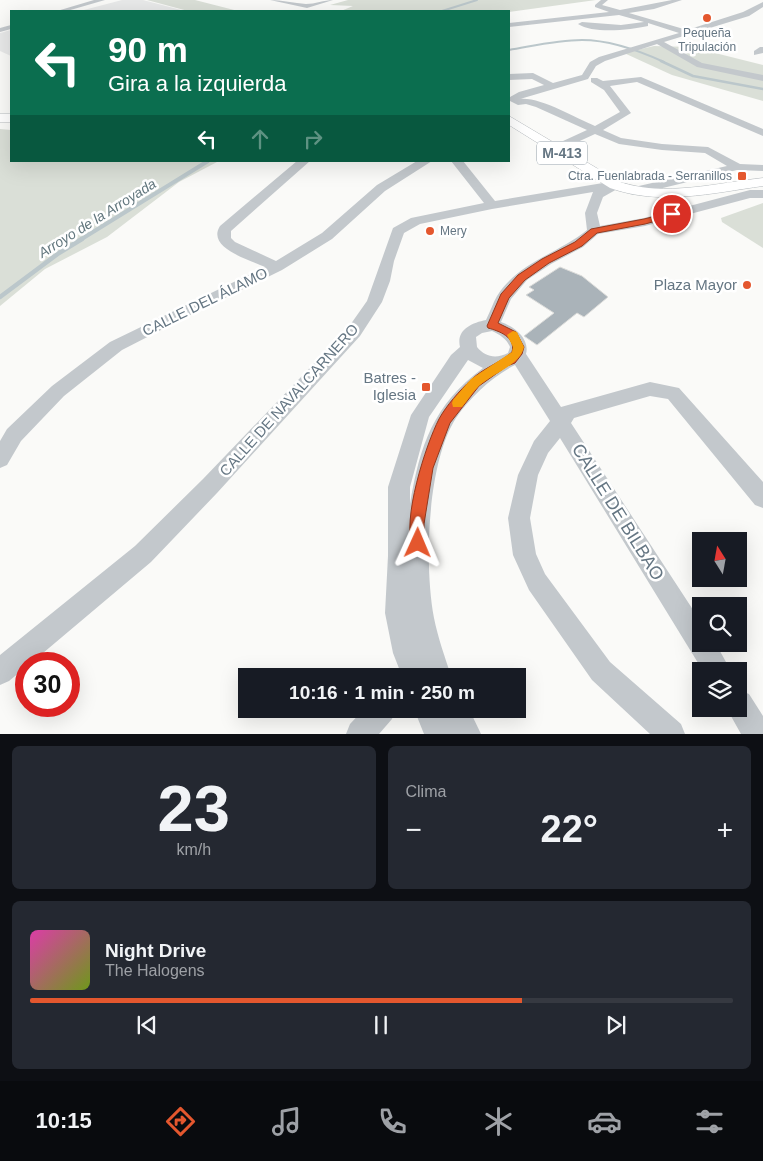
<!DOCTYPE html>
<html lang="es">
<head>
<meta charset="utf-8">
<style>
  :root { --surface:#171b24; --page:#242831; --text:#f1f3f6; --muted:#9ea1a6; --line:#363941; --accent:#e4572e }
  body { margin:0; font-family:Helvetica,sans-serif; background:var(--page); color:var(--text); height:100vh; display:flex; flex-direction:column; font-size:19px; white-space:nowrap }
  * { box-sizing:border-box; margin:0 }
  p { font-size:16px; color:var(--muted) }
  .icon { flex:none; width:28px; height:28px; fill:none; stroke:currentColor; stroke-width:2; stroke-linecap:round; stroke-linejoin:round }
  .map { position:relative; height:734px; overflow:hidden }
  .drawer { display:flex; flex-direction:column; gap:12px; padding:12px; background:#0d0f14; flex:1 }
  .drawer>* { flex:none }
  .guide { position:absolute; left:10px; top:10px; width:500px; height:152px; border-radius:0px; box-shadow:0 5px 20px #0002; background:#0b6e4f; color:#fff; overflow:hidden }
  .needle { width:32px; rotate:349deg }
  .buttons { position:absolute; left:692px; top:532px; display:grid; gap:10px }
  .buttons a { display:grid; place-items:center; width:55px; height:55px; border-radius:0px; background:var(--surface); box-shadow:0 5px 20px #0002; font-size:25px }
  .speed { position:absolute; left:15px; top:652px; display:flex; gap:10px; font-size:25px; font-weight:700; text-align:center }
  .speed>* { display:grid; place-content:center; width:65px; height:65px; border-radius:50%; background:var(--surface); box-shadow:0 5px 20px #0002; line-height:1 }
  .speed .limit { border:8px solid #d22; background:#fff; color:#111 }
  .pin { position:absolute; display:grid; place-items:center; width:42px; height:42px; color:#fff; margin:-21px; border:2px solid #fff; border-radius:50%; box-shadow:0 1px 5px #0007 }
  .me { position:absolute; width:55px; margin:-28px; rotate:1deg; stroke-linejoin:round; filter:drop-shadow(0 0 4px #0008) }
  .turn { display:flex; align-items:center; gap:18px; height:105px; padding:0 15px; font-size:22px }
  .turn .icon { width:65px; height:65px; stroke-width:2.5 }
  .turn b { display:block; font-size:35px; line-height:42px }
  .lanes { display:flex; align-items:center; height:48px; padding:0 15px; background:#0003; justify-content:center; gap:25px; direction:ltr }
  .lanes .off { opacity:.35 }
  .big { font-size:38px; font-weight:600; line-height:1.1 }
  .drawer .card { flex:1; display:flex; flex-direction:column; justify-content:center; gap:8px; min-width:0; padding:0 18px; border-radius:8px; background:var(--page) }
  .drawer .dial { align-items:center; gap:0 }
  .dial b { font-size:65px; line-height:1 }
  .song { display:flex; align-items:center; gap:15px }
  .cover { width:60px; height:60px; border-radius:8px; background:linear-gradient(135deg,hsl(320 70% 55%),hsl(80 70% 35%)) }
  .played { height:5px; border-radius:2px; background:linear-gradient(90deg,var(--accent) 70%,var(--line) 70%) }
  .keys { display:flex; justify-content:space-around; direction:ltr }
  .heat { display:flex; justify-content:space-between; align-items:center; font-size:28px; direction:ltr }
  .drawer .tiles { flex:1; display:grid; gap:12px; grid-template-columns:1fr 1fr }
  .card:last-child { grid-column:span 2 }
  .trip { position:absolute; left:238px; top:668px; width:288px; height:50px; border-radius:0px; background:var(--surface); box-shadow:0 5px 20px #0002; font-weight:600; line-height:50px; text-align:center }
  .tabs { display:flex; height:80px; justify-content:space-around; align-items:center; background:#090b0e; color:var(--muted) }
  .tabs .icon { width:35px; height:35px }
  .tabs .on { color:var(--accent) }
  .tabs b { font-size:22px; color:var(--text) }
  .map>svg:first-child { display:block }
  .built { fill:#e8e9e9 }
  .green { fill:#dadfd7 }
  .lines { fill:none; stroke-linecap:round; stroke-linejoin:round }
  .stream-far3 { stroke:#bbc7cb; stroke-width:2 }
  .stream-far2 { stroke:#bbc7cb; stroke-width:2.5 }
  .stream-far1 { stroke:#bbc7cb; stroke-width:4 }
  .stream { stroke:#bbc7cb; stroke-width:4.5 }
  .building { fill:#aab3b9; stroke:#dcdcda }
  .major-casing { stroke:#b5babe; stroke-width:1 }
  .minor { fill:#c3c8cc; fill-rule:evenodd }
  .major { fill:#fff; fill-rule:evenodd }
  .route { fill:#e4572e; stroke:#94391e }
  .slow { fill:#f59e0b }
  .poi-dot { fill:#e4572e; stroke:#fff; stroke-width:2 }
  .labels { text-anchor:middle; stroke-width:5; stroke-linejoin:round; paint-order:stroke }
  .far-poi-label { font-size:12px; fill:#657683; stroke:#fff }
  .shield { fill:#fff; stroke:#939fa8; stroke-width:1 }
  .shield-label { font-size:14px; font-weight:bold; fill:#657683 }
  .far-water-label { font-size:14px; font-style:italic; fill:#60757c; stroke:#fff }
  .poi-label { font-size:15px; fill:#657683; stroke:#fff; text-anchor:end }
  .street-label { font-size:15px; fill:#657683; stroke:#fff }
  .near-street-label { font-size:18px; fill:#657683; stroke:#fff }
</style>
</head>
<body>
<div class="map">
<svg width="763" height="734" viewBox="0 0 763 734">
  <rect width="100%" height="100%" fill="#fafaf8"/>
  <g class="built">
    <polygon points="122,0 143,0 185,11 80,11"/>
    <polygon points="11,30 11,56 0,51 0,33"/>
  </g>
  <g class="green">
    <polygon points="147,0 195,0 238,11 188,11"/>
    <polygon points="348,0 596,0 509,12 341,11 353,6 330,5"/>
    <polygon points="654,46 691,47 763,65 763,101 672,75 624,53"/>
    <polygon points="0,129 11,130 11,161 217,162 179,182 107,237 45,269 0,306"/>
    <polygon points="763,203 763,248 722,222 721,218"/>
  </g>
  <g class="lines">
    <g class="stream-far3">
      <polyline points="442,11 477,0"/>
      <path d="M509 50C533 46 557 40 582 40 609 40 640 51 664 62"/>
    </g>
    <polyline class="stream-far2" points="661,61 693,76 763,89"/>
    <polyline class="stream-far1" points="80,240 208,161"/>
    <polyline class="stream" points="0,297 59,253 82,239"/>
  </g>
  <polygon class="building" points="560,267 582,276 608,297 584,317 577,313 537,345 524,336 554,313 526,295 534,290 529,287"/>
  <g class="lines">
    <defs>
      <g id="major">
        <rect x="0" y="114" width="11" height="8"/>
        <path d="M509 116 620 182C665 197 717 183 763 178V186C712 193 660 206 610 188L509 125Z"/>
      </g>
    </defs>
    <use href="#major" class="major-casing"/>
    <g class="minor">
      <polygon points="94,0 105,0 67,11 57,11"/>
      <path d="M270 0C282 0 294 3 306 4 315 4 324 0 333 0L307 8Z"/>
      <path d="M601 0H608L602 5 620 10 672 0H682L654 9 629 13 687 30 743 12 763 2V7L749 16 664 42 702 63 763 75V81L697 67 657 44 605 61 596 66 588 79 520 99C541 97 575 118 595 126L620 112 604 90 591 82V78H597L603 81 641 77 763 129V136L637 82 610 86 631 113 603 130 621 138 662 144 708 147 740 164 763 165V171L737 170 634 195 630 194 628 191 630 188 727 166 705 153 662 150 619 144 595 134 558 151H550L548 149 550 147 587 130 536 107 526 104 518 105 510 101V97L519 92 544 85 532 79 509 80V74L533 73 553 83 582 75 590 62 599 57 679 33 648 23V26C630 30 593 34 578 24L582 22 621 25 644 22 619 15 509 27V23L609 12 595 7V5Z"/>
      <polygon points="11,25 11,29 0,32 0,28"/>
      <polygon points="760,47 763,47 763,53 754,55 754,51"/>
      <path d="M297 161H310L231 231V238L235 242 276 261 322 233 377 185 417 161H432L385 191 332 239 282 270 196 312 122 350 64 396 21 441 7 465 0 468V441L7 429 52 386 110 342 265 267C250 260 206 248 220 226Z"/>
      <path d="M451 161H463L495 201 615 181 619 182 621 185 619 188 603 197 597 213 600 226 644 218 750 190H763V198H750L645 226 598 234 583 247 551 264 527 280 511 299 501 322C515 327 530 339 526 354L561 407 650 382 679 388 763 482V508L755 505 668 399 650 396 574 418 571 423 701 622V644H716L731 671H703L560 438 548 453 538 475 530 518 536 554 545 574 610 662 681 724 685 734H650L592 680 529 590 513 555 508 518 518 475 534 441 550 421 515 365C493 376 470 397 456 418 427 463 424 566 434 618 438 638 445 657 451 676H402L393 653 385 613 388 556V487L411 415 451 355 460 347C456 330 471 323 486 320 490 312 493 303 497 296 517 263 559 253 587 230L585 213 593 192 492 209 420 224 404 233 394 261 390 281 382 302 360 336 217 493 151 562 30 664H26V667L9 681 0 685V655L135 546 203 479 348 328 367 301 393 228 411 218 484 203ZM492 331C499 334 507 339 510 347L508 353C496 359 485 357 477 347L476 337 482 333ZM468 360 483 368C433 405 420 445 410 504V487L429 417Z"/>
      <polygon points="739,690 749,694 763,716 763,734 741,734 727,709 739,709"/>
      <polygon points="364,709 396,709 392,719 379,734 346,734 350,724"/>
      <polygon points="414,709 469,709 481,734 424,734"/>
    </g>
    <use href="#major" class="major"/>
  </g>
  <path class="route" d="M672 212 675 213V216L645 224 597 233 582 246 549 263 525 280 509 298 498 323 516 332 524 347 522 354 515 363 507 366 479 386 450 423 433 468 424 524 425 543 423 548 418 550 413 548C401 521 426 444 439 419 446 406 460 390 471 380 483 368 500 363 512 352 516 337 499 331 488 328L487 326 501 294 518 275 542 259 575 242 591 229 644 219Z"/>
  <path class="slow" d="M513 331 517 332 524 347C520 365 494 373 480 385 473 391 468 400 462 407H453L452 403 453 400 471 379 512 352 513 347 507 335Z"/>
  <g class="poi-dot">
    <circle cx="707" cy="18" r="5"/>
    <rect x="737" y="171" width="10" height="10" rx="2.5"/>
    <circle cx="430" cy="231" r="5"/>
    <circle cx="747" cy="285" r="5"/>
    <rect x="421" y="382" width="10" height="10" rx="2.5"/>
  </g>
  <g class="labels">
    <g class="far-poi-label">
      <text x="707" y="37">Pequeña<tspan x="707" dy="14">Tripulación</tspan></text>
      <text x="732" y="180" text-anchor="end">Ctra. Fuenlabrada - Serranillos</text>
      <text x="440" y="235" text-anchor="start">Mery</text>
    </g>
    <rect class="shield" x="537" y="141.5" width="50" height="23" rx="4"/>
    <g class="shield-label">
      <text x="562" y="158">M-413</text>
    </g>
    <g class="far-water-label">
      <text transform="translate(97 218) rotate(-32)" y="5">Arroyo de la Arroyada</text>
    </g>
    <g class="poi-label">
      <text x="737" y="290">Plaza Mayor</text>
      <text x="416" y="383">Batres -<tspan x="416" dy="17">Iglesia</tspan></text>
    </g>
    <g class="street-label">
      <text transform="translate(205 302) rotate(-26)" y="5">CALLE DEL ÁLAMO</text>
      <text transform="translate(289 400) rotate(-48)" y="5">CALLE DE NAVALCARNERO</text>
    </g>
    <g class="near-street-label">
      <text transform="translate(618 512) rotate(58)" y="6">CALLE DE BILBAO</text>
    </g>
  </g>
</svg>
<div class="buttons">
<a><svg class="needle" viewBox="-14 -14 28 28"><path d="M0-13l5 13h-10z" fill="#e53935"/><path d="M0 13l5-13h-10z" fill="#9ea1a6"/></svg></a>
<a><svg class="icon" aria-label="search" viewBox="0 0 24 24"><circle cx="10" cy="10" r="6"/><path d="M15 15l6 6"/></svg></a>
<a><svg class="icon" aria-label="layers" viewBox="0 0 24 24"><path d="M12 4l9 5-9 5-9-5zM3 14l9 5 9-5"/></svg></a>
</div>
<div class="speed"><div class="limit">30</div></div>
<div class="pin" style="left:672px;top:214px;background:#d93025"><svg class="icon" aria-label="arrive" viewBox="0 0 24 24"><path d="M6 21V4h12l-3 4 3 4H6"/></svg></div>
<svg class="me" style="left:418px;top:543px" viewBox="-20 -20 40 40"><path d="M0-17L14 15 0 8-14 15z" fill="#e4572e" stroke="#fff" stroke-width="4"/></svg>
<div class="trip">10:16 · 1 min · 250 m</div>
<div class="guide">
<div class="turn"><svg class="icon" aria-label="left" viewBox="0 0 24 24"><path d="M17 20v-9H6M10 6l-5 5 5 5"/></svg><div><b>90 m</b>Gira a la izquierda</div></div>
<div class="lanes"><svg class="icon" aria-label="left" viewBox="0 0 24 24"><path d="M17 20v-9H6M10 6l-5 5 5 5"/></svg><svg class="icon off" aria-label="ahead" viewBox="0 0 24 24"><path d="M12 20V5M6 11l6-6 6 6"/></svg><svg class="icon off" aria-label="right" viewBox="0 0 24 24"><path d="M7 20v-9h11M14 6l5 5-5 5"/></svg></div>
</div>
</div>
<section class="drawer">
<div class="tiles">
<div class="card dial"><b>23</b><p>km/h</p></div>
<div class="card"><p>Clima</p>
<div class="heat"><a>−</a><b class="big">22°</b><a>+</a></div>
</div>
<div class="card">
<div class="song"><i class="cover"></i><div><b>Night Drive</b><p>The Halogens</p></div></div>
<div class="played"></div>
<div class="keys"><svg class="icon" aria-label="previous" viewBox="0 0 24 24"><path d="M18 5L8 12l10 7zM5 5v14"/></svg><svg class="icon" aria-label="pause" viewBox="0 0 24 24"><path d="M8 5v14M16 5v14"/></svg><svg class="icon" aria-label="next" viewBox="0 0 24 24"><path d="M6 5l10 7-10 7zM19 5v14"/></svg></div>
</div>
</div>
</section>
<nav class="tabs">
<b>10:15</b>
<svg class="icon on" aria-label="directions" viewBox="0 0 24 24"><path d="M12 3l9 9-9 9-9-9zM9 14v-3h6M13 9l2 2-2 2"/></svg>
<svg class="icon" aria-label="music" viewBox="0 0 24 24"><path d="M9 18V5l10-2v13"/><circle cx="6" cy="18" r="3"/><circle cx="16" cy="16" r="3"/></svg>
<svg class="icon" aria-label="phone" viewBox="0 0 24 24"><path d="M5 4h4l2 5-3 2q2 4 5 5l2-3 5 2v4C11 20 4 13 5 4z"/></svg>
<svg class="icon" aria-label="climate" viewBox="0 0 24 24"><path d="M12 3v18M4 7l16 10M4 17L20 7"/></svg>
<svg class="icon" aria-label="car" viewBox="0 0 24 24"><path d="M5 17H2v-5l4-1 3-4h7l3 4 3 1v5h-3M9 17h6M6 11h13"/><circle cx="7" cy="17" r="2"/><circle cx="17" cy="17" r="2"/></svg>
<svg class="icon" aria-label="filters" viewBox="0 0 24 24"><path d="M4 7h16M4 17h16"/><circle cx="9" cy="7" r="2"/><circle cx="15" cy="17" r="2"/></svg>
</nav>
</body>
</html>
